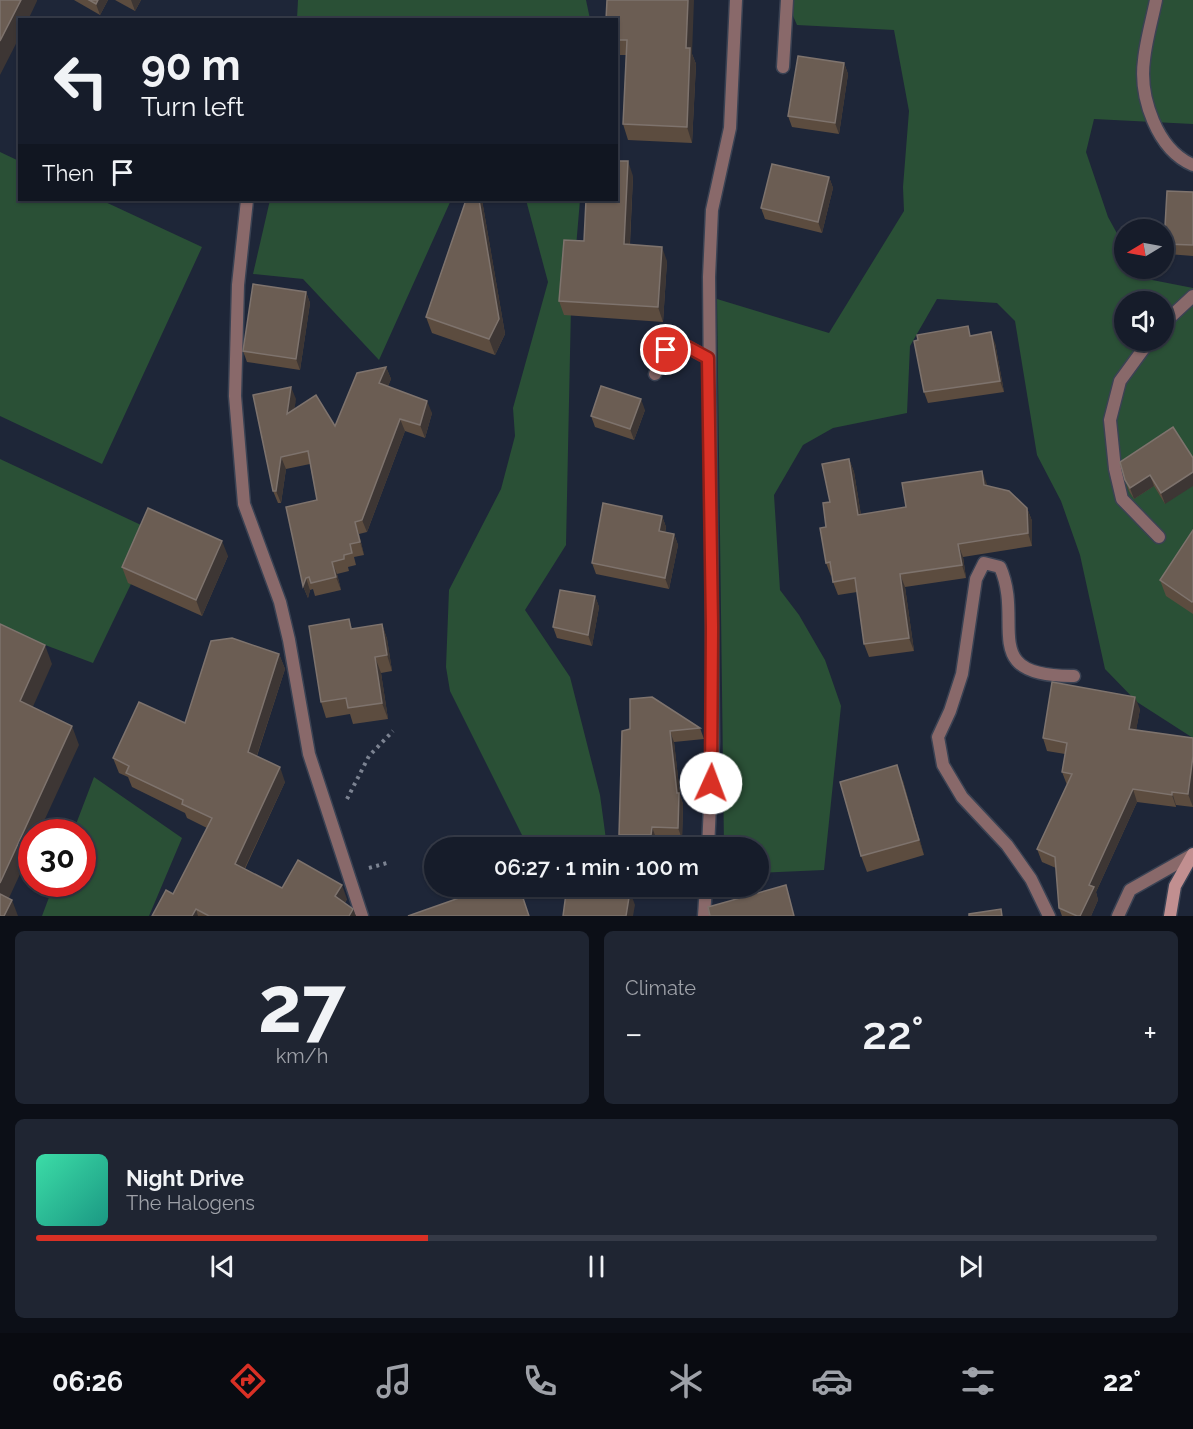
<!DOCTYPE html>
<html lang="en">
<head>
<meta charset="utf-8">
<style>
  :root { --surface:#161c2a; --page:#1f2532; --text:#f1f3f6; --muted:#9ea1a8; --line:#353a47; --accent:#d93025 }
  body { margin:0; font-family:Raleway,sans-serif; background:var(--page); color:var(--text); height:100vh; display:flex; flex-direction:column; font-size:22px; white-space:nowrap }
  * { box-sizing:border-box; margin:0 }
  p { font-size:20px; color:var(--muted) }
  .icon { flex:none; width:33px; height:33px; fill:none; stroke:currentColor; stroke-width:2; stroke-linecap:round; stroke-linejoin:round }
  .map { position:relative; height:916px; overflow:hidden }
  .sheet { display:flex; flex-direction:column; gap:15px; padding:15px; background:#0c0f17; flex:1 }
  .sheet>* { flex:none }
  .hud { position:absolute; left:18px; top:18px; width:600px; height:183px; border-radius:0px; box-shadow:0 2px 4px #0004,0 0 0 2px var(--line); background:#161c2a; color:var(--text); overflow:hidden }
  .needle { width:39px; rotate:260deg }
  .buttons { position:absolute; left:1114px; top:219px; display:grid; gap:12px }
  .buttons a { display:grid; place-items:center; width:60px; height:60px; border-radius:50%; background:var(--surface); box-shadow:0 2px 4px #0004,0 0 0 2px var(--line); font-size:30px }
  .speed { position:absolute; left:18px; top:819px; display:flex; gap:12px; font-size:30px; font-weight:700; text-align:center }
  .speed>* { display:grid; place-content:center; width:78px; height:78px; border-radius:50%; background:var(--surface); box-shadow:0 2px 4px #0004,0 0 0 2px var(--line); line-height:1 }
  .speed .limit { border:9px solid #d22; background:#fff; color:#111 }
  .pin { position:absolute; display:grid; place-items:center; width:51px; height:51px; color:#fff; margin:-26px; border:3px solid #fff; border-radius:50%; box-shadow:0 2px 6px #0007 }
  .me { position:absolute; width:66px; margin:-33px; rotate:2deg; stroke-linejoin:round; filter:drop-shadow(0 0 4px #0008) }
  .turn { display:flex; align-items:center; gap:21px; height:126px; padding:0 24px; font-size:27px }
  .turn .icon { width:78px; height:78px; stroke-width:2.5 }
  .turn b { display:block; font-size:42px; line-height:51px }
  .then { display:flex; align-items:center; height:57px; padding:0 24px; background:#0003; gap:12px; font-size:22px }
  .big { font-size:45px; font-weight:600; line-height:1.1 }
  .sheet .tile { flex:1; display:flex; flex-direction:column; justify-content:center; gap:9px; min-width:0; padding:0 21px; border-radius:9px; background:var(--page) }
  .sheet .dial { align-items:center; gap:0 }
  .dial b { font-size:78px; line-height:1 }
  .song { display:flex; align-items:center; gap:18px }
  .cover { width:72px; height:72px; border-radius:9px; background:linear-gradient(135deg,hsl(160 70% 55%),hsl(170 70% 35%)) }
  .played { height:6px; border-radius:3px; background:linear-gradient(90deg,var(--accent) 35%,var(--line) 35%) }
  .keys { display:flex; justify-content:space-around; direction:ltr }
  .heat { display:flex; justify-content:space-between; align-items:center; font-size:33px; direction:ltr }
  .sheet .tiles { flex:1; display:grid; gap:15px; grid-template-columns:1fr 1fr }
  .tile:last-child { grid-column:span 2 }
  .trip { position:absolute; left:424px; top:837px; width:345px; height:60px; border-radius:30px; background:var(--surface); box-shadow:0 2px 4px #0004,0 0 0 2px var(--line); font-weight:600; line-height:60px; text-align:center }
  .dock { display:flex; height:96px; justify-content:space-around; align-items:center; background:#090b11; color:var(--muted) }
  .dock .icon { width:42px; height:42px }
  .dock .on { color:var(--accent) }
  .dock b { font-size:27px; color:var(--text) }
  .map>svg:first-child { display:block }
  .green { fill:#2a5036; fill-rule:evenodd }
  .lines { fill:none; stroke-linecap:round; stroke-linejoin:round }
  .street-casing { stroke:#3a4253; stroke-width:15 }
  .secondary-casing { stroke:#3a4253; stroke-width:15 }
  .path { stroke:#7c8392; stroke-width:4; stroke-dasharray:3 4.5; stroke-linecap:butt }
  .street { stroke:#89696a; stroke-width:12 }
  .secondary { stroke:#c18f90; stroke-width:12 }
  .wall { fill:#5c4c3f }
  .shaded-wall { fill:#3d3634 }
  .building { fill:#6b5d53; stroke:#7e736d; stroke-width:1.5 }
  .route-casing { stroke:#8d1f18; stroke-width:15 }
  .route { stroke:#d93025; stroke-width:10 }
</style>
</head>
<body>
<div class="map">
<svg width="1193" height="916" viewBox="0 0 1193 916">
  <rect width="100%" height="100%" fill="#1e2638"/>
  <g class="green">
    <polygon points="298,0 586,0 590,19 297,19"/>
    <path d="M786 0H1193V124L1094 119 1086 152 1108 217 1125 248V268L1137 269 1142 278 1193 288V738L1137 702 1105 669 1080 555 1061 501 1037 455 1015 321 997 303 937 299 910 346 907 413 833 428 803 445 774 495 780 590 799 615 825 660 841 706 824 870 759 873V848L724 847 717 299 829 333 904 211 903 187 909 111 894 30 797 25ZM1125 302H1164V340H1125Z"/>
    <polygon points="0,152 19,161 20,200 101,200 202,247 102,464 0,416"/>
    <polygon points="270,200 451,200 379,360 303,279 253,274"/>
    <polygon points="526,200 580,200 571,306 566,545 525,610 570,677 600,795 607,847 528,847 450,691 446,667 449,590 501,489 515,436 513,408 548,282"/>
    <polygon points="0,459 156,532 93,663 0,628"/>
    <polygon points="94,777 182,838 149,916 42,916 54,884 82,884 82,832 73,832"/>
  </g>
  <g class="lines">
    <defs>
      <g id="street">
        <path d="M1156 0C1152 20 1146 40 1144 60 1139 97 1157 150 1193 165"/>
        <polyline points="783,67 787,0"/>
        <polyline points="247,200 238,285 235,396 244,504 280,602 289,640 309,754 362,916"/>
        <polyline points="1164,323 1193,296"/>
        <polyline points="1150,340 1120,381 1110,420 1115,469 1122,499 1159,537"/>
        <polyline points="655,374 666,350 682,344 708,358"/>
        <polyline points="708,848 713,741 709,277 712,210 730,128 736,0"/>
        <polyline points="704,916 706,886"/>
        <path d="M1049 916 1031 879 1007 845 962 797 943 765 938 737 950 711 962 674 976 579 984 563 1000 567C1025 623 976 677 1074 676"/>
        <polyline points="1118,916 1130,890 1192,855"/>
      </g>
      <polyline id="secondary" points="1170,916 1175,886 1193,854"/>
    </defs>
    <use href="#street" class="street-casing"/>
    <use href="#secondary" class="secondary-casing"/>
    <g class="path">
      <polyline points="347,799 369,756 393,731"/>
      <polyline points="369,868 387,863"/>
    </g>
    <use href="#street" class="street"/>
    <use href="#secondary" class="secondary"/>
  </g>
  <g class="wall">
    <polygon points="74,0 108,0 100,15"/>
    <polygon points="115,0 141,0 135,11"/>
    <polygon points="616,20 692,54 696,64 692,143 628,140 623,124 626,55 616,55"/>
    <polygon points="844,63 848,74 839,134 792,127 788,116"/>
    <polygon points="633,176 630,244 667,261 663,322 564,315 559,301 584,241"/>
    <polygon points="829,177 833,188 822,233 765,219 761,208"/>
    <polygon points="1193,192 1193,256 1168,254 1164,244"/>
    <polygon points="466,200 482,200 505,334 495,355 432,333 426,317"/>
    <polygon points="306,292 310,303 300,370 247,362 243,351"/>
    <polygon points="972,335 995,343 1004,392 928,403 924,392"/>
    <polygon points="386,367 391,379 388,386 432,413 425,438 405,431 367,532 359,534 364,555 354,557 356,565 348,567 349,571 337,574 341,590 315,596 313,589 310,590 308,598 303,586 317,500 310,464 286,469 281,503 278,503 273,491 296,399 294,409 335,426"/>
    <polygon points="645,410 634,440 595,427 591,416"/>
    <polygon points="1173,427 1165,504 1154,486 1134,499 1129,491 1125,480"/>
    <polygon points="849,459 854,472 861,515 906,507 987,486 1027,508 1032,521 1032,546 963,557 966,578 905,587 914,651 869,657 864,644 857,592 838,595 833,582 832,575 831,576 826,563 826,527 830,502"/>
    <polygon points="662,516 666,527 665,533 674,534 678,545 669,589 596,574 592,563"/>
    <polygon points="1193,530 1193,614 1166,596 1160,580"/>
    <polygon points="228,556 202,616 128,583 122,567"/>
    <polygon points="595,596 599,607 592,646 557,638 553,627"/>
    <polygon points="349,619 352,629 382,624 387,639 392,671 381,673 388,719 353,724 350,714 326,718 321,702"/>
    <polygon points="279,654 285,669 257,756 285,782 245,869 282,888 347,899 345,903 356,916 152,916 173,894 207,828 187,818 185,813 132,787 128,777 119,773 113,758 185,723"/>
    <polygon points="1140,709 1136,730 1193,738 1193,807 1176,805 1176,807 1137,802 1096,892 1098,900 1091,916 1062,916 1059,908 1056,868 1042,862 1037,849 1067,785 1062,772 1065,754 1047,751 1043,738"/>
    <polygon points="700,728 704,739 674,742 680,795 683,804 682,839 656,838 655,846 623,845 619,835 622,731"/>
    <polygon points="903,781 924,855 867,872 861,856"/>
  </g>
  <g class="shaded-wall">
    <polygon points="21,0 37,0 37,1 28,20 20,20 20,36 0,75 0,41"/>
    <polygon points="98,0 108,0 100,15 96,4"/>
    <polygon points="131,0 141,0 135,11"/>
    <polygon points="688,0 694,0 692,54 696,64 692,143 687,127 686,48"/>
    <polygon points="844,63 848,74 839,134 835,123"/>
    <polygon points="628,161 633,176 629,258 624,244"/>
    <polygon points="829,177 833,188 822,233 818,222"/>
    <polygon points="479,200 482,200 505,334 495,355 489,339"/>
    <polygon points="662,247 667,261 663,322 658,307"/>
    <polygon points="306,292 310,303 300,370 296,359"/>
    <polygon points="991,332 995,343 1004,392 1000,381"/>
    <polygon points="386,367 391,379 384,395 379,383"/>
    <polygon points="291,387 296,399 292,426 287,414"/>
    <polygon points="641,399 645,410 634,440 630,429"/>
    <polygon points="427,401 432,413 425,438 420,425"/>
    <polygon points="400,419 405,431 367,532 362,520"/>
    <polygon points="281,457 286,469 281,503 276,491"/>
    <polygon points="849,459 854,472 863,528 858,515"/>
    <polygon points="982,471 987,484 989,498 984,485"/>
    <polygon points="1193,472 1193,486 1165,504 1161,493"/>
    <polygon points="1150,475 1154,486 1134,499 1130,488"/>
    <polygon points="1027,508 1032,521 1032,546 1028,533"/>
    <polygon points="662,516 666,527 663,542 659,531"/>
    <polygon points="355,522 359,534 364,555 360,542"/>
    <polygon points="674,534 678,545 669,589 665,578"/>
    <polygon points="222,541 228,556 202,616 196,600"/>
    <polygon points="958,544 963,557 966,578 962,565"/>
    <polygon points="332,562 337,574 341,590 336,577"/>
    <polygon points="900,574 905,587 914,651 909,638"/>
    <polygon points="306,578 310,590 308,598 303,586"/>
    <polygon points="595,596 599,607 592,646 588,635"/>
    <polygon points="382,624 387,639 392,671 387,655"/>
    <polygon points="45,645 52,664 27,720 20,701"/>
    <polygon points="279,654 285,669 253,767 248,752"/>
    <polygon points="375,657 381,673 388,719 382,703"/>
    <polygon points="1135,697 1140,709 1134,742 1129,729"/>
    <polygon points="72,726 79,745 39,832 32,832 32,848 3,911 0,904 0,883"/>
    <polygon points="670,731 674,742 680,795 683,804 682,839 678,828 677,793"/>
    <polygon points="1193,756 1193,807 1188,794"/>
    <polygon points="897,765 903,781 924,855 919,840"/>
    <polygon points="280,767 285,782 240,878 235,864"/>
    <polygon points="1133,789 1137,802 1096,892 1098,900 1091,916 1080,916 1089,885"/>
    <polygon points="1172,792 1176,805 1176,807 1172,795"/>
    <polygon points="652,827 656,838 655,846 651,835"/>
    <polygon points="342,885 347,899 340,911 335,896"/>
    <polygon points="618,886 624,886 622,903 618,889"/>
    <polygon points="630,891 635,905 633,916 626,916"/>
    <polygon points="12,900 18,916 4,916"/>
    <polygon points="196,909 198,916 192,916"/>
    <polygon points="353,909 356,916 349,916"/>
  </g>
  <g class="building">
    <polygon points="0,0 21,0 0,41"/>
    <polygon points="89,0 98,0 96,4"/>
    <polygon points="607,0 688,0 686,48 690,48 687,127 623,124 627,40 616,40 616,20 606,20"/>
    <polygon points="798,56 844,63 835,123 788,116"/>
    <polygon points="616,161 628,161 624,244 662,247 658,307 559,301 564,240 584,241 586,200 616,200"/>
    <polygon points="772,164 829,177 818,222 761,208"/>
    <polygon points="1167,191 1193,192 1193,245 1164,244"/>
    <polygon points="466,200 479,200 499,319 489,339 426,317"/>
    <polygon points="253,284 306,292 296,359 243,351"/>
    <polygon points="968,326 970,336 991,332 1000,381 924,392 914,341 918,340 917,335"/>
    <polygon points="386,367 379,383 427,401 420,425 400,419 362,520 355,522 360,542 350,544 352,553 344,555 344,559 332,562 336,577 311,583 309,577 306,578 303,586 286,507 317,500 308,451 281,457 276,491 273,491 253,395 291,387 287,414 316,395 335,426 357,373"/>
    <polygon points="601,386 641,399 630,429 591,416"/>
    <polygon points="1173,427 1193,458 1193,472 1161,493 1150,475 1130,488 1125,480 1120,462"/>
    <polygon points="849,459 858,515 906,507 902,483 982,471 984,485 1009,491 1027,508 1028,533 958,544 962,565 900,574 909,638 864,644 855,578 833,582 830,562 826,563 820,528 826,527 823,503 830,502 822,464"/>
    <polygon points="603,503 662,516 659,531 674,534 665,578 592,563"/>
    <polygon points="148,508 222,541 196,600 122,567"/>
    <polygon points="1193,530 1193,601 1192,602 1160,580"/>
    <polygon points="560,590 595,596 588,635 553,627"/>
    <polygon points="349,619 351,629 382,624 387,655 375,657 382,703 348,708 346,698 321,702 309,626"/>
    <polygon points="0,624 45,645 20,701 72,726 0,883"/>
    <polygon points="232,638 279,654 248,752 280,767 235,864 282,888 298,860 342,885 335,896 353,909 349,916 209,916 196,909 192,916 152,916 166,890 173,894 212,818 182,804 183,800 126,773 129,766 113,758 139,702 185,723 211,641"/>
    <polygon points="1052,682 1135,697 1129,729 1193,738 1193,756 1188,794 1172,792 1172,795 1133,789 1089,885 1094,887 1080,916 1077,916 1059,908 1055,857 1037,849 1072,774 1062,772 1067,743 1043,738"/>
    <polygon points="652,697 700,728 670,731 677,793 679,793 678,828 652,827 651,835 619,835 622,731 630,729 630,699"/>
    <polygon points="897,765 919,840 861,856 840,782"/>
    <polygon points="786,885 794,916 710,916 708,907"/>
    <polygon points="493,886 519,886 529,916 408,916"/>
    <polygon points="567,886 618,886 618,889 630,891 626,916 563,916"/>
    <polygon points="0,894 12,900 4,916 0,916"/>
    <polygon points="1001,909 1002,916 969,916 969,914"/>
  </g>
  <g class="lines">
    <defs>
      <polyline id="route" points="666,350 682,344 708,358 712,627 711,783"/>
    </defs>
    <use href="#route" class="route-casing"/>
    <use href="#route" class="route"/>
  </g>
</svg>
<div class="buttons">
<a><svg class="needle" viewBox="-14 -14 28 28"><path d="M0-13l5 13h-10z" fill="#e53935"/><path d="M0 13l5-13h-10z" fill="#9ea1a8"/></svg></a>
<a><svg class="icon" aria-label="sound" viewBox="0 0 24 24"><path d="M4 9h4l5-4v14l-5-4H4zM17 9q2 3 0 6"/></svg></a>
</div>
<div class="speed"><div class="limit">30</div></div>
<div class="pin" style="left:666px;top:350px;background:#d93025"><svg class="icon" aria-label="arrive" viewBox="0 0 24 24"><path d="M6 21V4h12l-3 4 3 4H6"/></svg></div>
<svg class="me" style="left:711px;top:783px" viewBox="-20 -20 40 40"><circle r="19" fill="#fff"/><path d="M0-13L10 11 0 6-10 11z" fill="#d93025"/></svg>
<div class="trip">06:27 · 1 min · 100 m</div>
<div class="hud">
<div class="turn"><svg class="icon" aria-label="left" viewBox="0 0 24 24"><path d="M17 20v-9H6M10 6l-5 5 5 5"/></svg><div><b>90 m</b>Turn left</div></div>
<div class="then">Then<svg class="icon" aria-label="arrive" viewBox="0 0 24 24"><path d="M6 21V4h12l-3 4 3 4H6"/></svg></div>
</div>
</div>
<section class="sheet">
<div class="tiles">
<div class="tile dial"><b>27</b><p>km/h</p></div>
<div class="tile"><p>Climate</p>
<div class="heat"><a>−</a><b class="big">22°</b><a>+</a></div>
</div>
<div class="tile">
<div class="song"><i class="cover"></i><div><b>Night Drive</b><p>The Halogens</p></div></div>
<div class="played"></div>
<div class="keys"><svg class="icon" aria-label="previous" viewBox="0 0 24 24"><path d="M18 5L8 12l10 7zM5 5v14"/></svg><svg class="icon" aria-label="pause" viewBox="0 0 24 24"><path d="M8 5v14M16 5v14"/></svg><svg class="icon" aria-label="next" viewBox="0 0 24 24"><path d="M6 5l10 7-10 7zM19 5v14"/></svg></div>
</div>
</div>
</section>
<nav class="dock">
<b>06:26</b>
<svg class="icon on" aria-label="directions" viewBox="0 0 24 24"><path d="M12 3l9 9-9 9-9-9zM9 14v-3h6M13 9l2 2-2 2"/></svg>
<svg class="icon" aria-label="music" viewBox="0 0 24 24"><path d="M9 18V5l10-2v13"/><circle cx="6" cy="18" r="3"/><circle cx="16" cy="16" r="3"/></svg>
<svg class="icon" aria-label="phone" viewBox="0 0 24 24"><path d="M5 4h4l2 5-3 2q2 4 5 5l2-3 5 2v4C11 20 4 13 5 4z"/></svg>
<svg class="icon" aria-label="climate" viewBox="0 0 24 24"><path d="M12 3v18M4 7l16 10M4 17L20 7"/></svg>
<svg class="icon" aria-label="car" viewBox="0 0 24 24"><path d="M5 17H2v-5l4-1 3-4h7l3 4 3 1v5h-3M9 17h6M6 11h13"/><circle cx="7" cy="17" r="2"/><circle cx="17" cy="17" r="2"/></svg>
<svg class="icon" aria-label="filters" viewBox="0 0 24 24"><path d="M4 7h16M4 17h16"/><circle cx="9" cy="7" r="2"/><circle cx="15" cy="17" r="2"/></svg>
<b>22°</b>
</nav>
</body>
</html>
